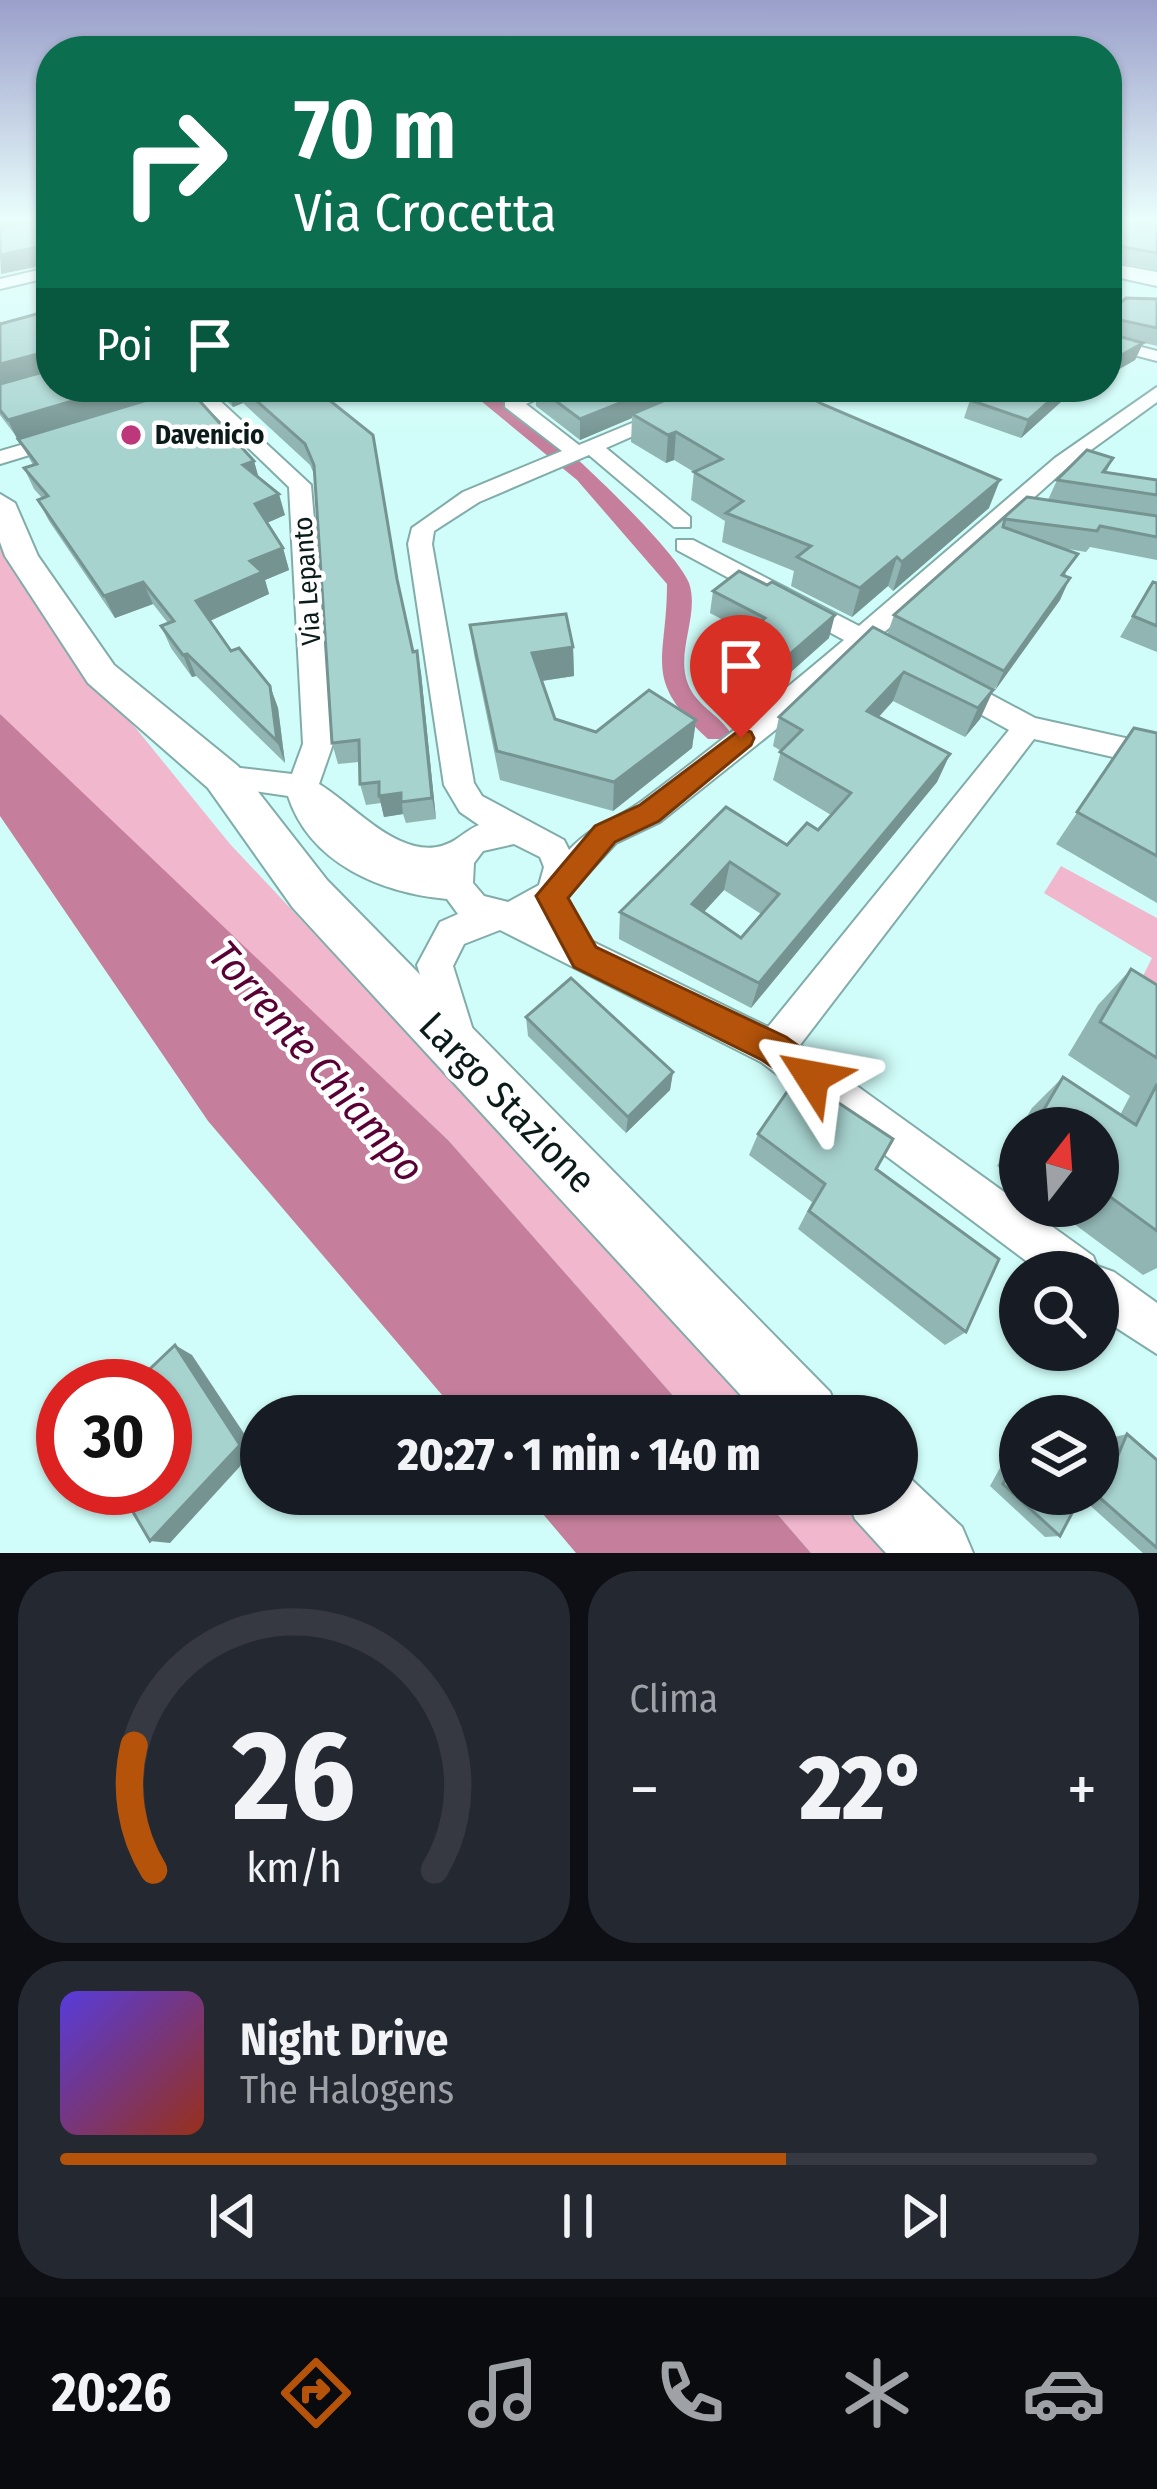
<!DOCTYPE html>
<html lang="it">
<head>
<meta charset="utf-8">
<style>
  :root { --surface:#171b24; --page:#242831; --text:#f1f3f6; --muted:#9ea1a6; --line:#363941; --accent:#b45309 }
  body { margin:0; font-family:"Fira Sans Condensed",sans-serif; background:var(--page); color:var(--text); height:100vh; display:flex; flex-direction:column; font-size:45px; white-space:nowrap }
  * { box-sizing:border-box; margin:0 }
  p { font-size:39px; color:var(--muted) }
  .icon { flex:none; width:66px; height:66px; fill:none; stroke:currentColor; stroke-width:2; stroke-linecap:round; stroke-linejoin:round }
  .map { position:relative; height:1553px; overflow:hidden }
  .sheet { display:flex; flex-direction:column; gap:18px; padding:18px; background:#0d0f14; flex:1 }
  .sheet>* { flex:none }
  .guide { position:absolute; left:36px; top:36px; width:1086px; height:366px; border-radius:48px; box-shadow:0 3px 9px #0004; background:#0b6e4f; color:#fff; overflow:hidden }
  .needle { width:78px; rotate:17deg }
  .buttons { position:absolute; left:999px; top:1107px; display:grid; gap:24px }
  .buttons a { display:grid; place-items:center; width:120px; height:120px; border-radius:50%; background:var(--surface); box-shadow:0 3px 9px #0004; font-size:60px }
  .speed { position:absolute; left:36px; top:1359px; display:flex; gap:24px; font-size:60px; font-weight:700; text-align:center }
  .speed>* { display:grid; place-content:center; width:156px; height:156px; border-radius:50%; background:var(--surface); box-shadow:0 3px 9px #0004; line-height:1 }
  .speed .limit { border:18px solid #d22; background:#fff; color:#111 }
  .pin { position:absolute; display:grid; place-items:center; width:102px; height:102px; color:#fff; margin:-123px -51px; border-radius:50% 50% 50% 0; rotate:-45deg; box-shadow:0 0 12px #0007 }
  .pin .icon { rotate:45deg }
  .me { position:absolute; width:132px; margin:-66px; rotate:304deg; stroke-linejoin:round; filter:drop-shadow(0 0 9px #0008) }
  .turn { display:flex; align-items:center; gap:42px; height:252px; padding:0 60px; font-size:54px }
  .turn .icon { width:156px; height:156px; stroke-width:2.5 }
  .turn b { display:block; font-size:84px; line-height:102px }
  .then { display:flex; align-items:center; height:114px; padding:0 60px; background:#0003; gap:24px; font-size:45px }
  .big { font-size:90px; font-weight:800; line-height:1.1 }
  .sheet .card { flex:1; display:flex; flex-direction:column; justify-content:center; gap:18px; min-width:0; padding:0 42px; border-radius:48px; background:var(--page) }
  .sheet .dial { align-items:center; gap:0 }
  .dial svg { height:312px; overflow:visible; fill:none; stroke:var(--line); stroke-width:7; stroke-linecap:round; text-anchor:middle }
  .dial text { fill:var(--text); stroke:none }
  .song { display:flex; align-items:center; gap:36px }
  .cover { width:144px; height:144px; border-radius:18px; background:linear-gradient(135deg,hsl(250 70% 55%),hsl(10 70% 35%)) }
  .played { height:12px; border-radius:6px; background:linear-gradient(90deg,var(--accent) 70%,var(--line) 70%) }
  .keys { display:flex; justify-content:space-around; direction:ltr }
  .heat { display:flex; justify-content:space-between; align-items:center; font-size:66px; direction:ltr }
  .sheet .tiles { flex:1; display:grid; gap:18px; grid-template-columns:1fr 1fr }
  .card:last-child { grid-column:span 2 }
  .trip { position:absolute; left:240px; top:1395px; width:678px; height:120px; border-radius:60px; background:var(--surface); box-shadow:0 3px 9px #0004; font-weight:800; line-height:120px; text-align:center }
  .tab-bar { display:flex; height:192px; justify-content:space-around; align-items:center; background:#090b0e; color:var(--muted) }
  .tab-bar .icon { width:84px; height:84px }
  .tab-bar .on { color:var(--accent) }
  .tab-bar b { font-size:54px; color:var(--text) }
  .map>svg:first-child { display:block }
  .green { fill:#f0b7cd }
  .water { fill:#c57f9c }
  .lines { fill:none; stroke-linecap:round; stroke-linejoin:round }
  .canal { fill:#c57f9c; fill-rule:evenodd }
  .street-casing { stroke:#81aca9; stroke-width:4 }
  .secondary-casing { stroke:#81aca9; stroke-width:4 }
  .street { fill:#fff; fill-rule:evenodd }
  .secondary { fill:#fff; fill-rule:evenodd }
  .wall { fill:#90b5b2; fill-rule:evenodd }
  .shaded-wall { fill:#759491 }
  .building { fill:#a7d3cf; stroke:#759491; stroke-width:3; fill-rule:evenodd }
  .route { fill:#b45309; stroke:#753606; stroke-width:3 }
  .poi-dot { fill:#bd387b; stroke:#fff; stroke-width:4.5 }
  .labels { text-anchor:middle; stroke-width:9; stroke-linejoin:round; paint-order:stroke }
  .far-poi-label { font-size:27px; font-weight:bold; fill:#0a1b1a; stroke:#fff; text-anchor:start }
  .far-street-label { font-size:27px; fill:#0a1b1a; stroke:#fff }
  .near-street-label { font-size:39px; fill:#0a1b1a; stroke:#fff }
  .near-water-label { font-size:42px; font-style:italic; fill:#590134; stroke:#fff }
</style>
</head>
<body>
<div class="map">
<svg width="1157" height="1553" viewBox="0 0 1157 1553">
  <rect width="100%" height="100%" fill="#d0fdf9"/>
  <g class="green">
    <polygon points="0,499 95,678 230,844 767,1416 691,1416 449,1141 12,729 0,714"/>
    <polygon points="1061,866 1157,918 1157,990 1141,980 1152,958 1044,893"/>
    <polygon points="760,1494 835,1494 887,1553 811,1553"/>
  </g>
  <g class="water">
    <polygon points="0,714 449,1141 691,1416 460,1416 208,1121 0,816"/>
    <polygon points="526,1494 760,1494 811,1553 576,1553"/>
  </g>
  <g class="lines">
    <path class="canal" d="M464 387C470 387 476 385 482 387 519 397 675 546 689 583 700 615 675 652 688 684 696 705 718 714 730 732L726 739H708C641 678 667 663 667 584L577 480Z"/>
    <defs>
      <g id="street">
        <polygon points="51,267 51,277 0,289 0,279"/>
        <polygon points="1107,338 1157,351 1157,361 1107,348"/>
        <path d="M185 387H205L311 485 333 744 319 784C355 805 407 870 455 840 463 835 469 829 479 825L460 812 444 785 408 544 412 528 463 492 562 451 505 407V399L535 387H561L526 404 579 445 719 387H744L606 448 690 517V527H674L589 455 479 502 434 531 432 544 474 783 482 796 564 840 569 850C598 820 617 821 646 798 714 747 779 695 844 640L677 550V540H693L859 626 1055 458 1157 387V402L1069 466 879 637 893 648 889 654 880 657 864 651 774 731 660 822 616 843 546 919 768 1027 1009 730 944 694 940 687 944 680H964L1035 718 1157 745V767L1034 739 800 1045 1093 1256 1097 1266 1114 1272 1157 1303V1354L1098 1316V1272H1041L761 1062 500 930 464 944 453 966 476 1040 470 1053 457 1058 444 1053 417 965 440 922 458 914 447 899C382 893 310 864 288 796L212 785 208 777 212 769 223 766 292 774 303 744 289 487ZM514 844 540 857 544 867 539 885 508 902 484 896 473 883 474 863 483 851Z"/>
        <polygon points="62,433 72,439 69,443 0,464 0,451"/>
      </g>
      <g id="secondary">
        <polygon points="1107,263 1157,272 1157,286 1107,275"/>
        <polygon points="0,494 15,503 38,556 114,665 238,766 327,880 830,1392 840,1416 760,1416 293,908 208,788 88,683 5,556 0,542"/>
        <polygon points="897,1466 962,1527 973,1553 886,1553 855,1519 845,1494 897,1494"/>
      </g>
    </defs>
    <use href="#street" class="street-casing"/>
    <use href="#secondary" class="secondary-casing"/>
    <use href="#street" class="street"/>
    <use href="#secondary" class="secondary"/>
  </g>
  <g class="wall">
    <polygon points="1107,221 1157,221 1157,270 1107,261"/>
    <polygon points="1157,299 1157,346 1140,342 1143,343 1135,360 1107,376 1107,301 1119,304"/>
    <polygon points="0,321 51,387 183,387 182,389 204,406 254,461 258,477 285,515 267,523 283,548 289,570 265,580 269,594 210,621 231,651 270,686 278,708 285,763 196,676 192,677 171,648 161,626 168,623 153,604 115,618 49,521 38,500 42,498 34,489 24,468 33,465 19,440 0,415"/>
    <polygon points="220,387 336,387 319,392 399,588 413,652 421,673 436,819 406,823 403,814 384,817 381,803 366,805 360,784 359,762 338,764 332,743 315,476 310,465 243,403 233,407 224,398"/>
    <polygon points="536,387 581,397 607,387 833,387 811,398 989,508 893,591 888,586 852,617 791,586 794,571 722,542 725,521 691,500 694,472 674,460 666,463 631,442 632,418 580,440 536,406"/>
    <polygon points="970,400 1062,401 1021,438 964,418"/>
    <path d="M1113 458 1106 473 1157 480V560L1090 547 1086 552 1062 548 1066 577 1060 600 993 691 980 719 965 737 893 701 879 717 950 754 937 782 751 1008 619 939 620 912 726 807 787 845 818 830 831 815 773 780 781 751 773 746 779 717 887 635 894 615 1027 497 1048 500 1057 480ZM724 890 761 914 741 938 704 912Z"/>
    <polygon points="1153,582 1157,583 1157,652 1120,637"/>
    <polygon points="767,585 829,638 756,703 715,679 718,657 747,633 710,613 713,591"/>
    <polygon points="470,625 573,647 574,676 542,681 555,719 596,732 696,720 692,748 613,811 500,780 474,654"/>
    <polygon points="1134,728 1157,733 1157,903 1056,844"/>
    <polygon points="1131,969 1157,985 1157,1268 1143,1275 1050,1206 1098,1206 1098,1128 1020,1128 1032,1108 1063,1077 1120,1115 1130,1096 1068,1055 1098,1005"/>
    <polygon points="526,1017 673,1072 670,1090 626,1133 528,1036"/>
    <polygon points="1020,1128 1020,1183 997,1166"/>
    <polygon points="758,1134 876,1169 966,1332 945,1345 798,1229 812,1202 749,1155"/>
    <polygon points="1020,1432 1020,1494 1060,1536 1045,1537 990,1486"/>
    <polygon points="1127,1434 1157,1460 1157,1553 1143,1553 1084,1500 1086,1494 1098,1494 1098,1467 1110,1438"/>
  </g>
  <g class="shaded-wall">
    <polygon points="0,221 40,221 0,228"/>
    <polygon points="51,244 51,264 1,274 0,255"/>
    <polygon points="1143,343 1135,360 1107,376 1107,363"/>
    <polygon points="45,352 51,372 0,386 0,364"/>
    <polygon points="120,387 183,387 182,390 18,441 8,420"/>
    <polygon points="227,387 238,387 243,403 233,407"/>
    <polygon points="303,387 336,387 305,397"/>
    <polygon points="660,387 707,387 632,414 632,418 580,440 580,419"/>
    <polygon points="810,387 833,387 808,399"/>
    <polygon points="1065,387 1087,387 1062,401 1021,438 1028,420"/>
    <polygon points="676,432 674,460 666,463 668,435"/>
    <polygon points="254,461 260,482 243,465"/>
    <polygon points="1000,480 989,508 893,591 902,562"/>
    <polygon points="279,494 285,515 262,525 255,504"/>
    <polygon points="283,548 289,570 265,580 269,594 205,623 196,601 250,561"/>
    <polygon points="897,557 888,586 852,617 860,588"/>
    <polygon points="1070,578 1060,600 994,692 1004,671"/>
    <polygon points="143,582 153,604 115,618 104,596"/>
    <polygon points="835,615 829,638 756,703 760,680"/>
    <polygon points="573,647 574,676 534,682 532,653"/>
    <polygon points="417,651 421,673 436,819 432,798"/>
    <polygon points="187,654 196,676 192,677 183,655"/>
    <polygon points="904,672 893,701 857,740 867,711"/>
    <polygon points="270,686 278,708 285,763 277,741"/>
    <polygon points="993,690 980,719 965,737 978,708"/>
    <polygon points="696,720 692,748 613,811 614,782"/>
    <polygon points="950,754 937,782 751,1008 759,983"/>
    <polygon points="401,793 403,814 384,817 379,796"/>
    <polygon points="730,862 724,890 687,930 692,904"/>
    <polygon points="673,1072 670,1090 626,1133 628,1117"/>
    <polygon points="175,1345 192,1355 255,1450 170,1543 150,1541"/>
  </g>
  <g class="building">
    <polygon points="33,221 51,221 51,244 0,255 0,226"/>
    <polygon points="1107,221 1157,221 1157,253 1107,244"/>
    <polygon points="1126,298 1157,299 1157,328 1111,318 1111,334 1143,343 1107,363 1107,301 1119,304"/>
    <polygon points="51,310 51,387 120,387 8,420 0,410 0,384 43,372 45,352 0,364 0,324"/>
    <polygon points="190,387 200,395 196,397 254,461 243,465 279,494 255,504 283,548 250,561 262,572 196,601 231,651 239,648 270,686 277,741 187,654 183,655 161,626 174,621 143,582 104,596 38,500 48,496 24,468 37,464 18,439"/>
    <polygon points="241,387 313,387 373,435 397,579 413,652 417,651 432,798 401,802 401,793 379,796 379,782 360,784 359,740 332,743 314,465 305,444"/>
    <polygon points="537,387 564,387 581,397 607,387 660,387 580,419"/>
    <polygon points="696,387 791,387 822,404 1000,480 902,562 897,557 860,588 797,557 811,546 726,513 743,501 694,472 722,459 676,432 668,435 632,414"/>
    <polygon points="991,387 1065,387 1028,420 970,400"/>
    <polygon points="1087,450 1113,458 1103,472 1157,480 1157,495 1057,480"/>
    <polygon points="1027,497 1157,516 1157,537 1100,526 1097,531 1005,519 1003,527 1078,554 1062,575 1070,578 1004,671 894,615"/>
    <polygon points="739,571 767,585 772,582 835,615 760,680 718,657 765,618 713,591"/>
    <polygon points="1153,582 1157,583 1157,626 1133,616"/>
    <polygon points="566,614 573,647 532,653 555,719 596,732 649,690 696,720 614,782 497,751 470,625"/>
    <path d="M873 627 993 690 978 708 904 672 867 711 950 754 759 983 620 912 726 807 787 845 807 823 818 830 851 793 780 752 802 730 779 717ZM730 862 779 894 741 938 692 904Z"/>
    <polygon points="1134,728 1157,733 1157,856 1077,812"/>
    <polygon points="1131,969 1157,985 1157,1058 1100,1022"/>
    <polygon points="571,978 673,1072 628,1117 526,1017"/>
    <polygon points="798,1076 893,1139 876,1169 999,1259 966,1332 809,1211 825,1184 758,1134"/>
    <polygon points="1063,1077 1136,1125 1157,1084 1157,1231 1098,1188 1098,1128 1033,1128"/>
    <polygon points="175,1345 240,1445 150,1541 119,1488 165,1488 165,1386 132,1386"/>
    <polygon points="1127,1434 1157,1460 1157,1548 1100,1498"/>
    <polygon points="1020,1451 1020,1494 1082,1494 1060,1536 1003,1484"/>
  </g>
  <linearGradient id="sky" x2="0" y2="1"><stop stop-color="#9a9fca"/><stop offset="0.5" stop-color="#eafefc"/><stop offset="1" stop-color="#eafefc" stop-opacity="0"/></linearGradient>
  <rect width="1157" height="438" fill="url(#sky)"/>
  <polygon class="route" points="741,729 751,732 754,738 751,745 659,821 615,842 568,898 596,947 786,1037 825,1065 830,1077 825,1089 812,1094 762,1060 574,967 536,896 595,826 640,805"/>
  <circle class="poi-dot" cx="131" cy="435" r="12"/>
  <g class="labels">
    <g class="far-poi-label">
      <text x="155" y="444">Davenicio</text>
    </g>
    <g class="far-street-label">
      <text transform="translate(307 581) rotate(-94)" y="9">Via Lepanto</text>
    </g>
    <g class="near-street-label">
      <text transform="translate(508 1102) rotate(46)" y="14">Largo Stazione</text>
    </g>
    <g class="near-water-label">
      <text transform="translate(317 1061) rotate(49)" y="15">Torrente Chiampo</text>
    </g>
  </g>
</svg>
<div class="buttons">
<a><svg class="needle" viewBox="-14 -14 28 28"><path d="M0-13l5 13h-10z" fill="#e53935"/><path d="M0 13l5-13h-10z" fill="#9ea1a6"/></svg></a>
<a><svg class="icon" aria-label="search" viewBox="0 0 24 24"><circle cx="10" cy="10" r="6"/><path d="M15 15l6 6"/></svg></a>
<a><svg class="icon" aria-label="layers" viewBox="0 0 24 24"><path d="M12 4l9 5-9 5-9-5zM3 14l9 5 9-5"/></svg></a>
</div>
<div class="speed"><div class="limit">30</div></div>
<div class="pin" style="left:741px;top:738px;background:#d93025"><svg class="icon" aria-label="arrive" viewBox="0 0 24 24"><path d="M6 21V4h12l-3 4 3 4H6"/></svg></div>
<svg class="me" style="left:812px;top:1077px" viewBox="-20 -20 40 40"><path d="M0-17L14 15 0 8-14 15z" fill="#b45309" stroke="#fff" stroke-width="4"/></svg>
<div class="trip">20:27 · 1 min · 140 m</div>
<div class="guide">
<div class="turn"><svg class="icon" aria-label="right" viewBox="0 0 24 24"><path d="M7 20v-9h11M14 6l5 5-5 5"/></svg><div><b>70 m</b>Via Crocetta</div></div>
<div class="then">Poi<svg class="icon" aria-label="arrive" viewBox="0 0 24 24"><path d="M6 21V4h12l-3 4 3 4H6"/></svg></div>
</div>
</div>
<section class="sheet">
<div class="tiles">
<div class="card dial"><svg viewBox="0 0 100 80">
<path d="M14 69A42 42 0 1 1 86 69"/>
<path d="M14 69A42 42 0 0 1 9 37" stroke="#b45309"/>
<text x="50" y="56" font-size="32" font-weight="700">26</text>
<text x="50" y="72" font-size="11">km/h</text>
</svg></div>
<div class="card"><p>Clima</p>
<div class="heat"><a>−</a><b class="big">22°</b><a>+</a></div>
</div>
<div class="card">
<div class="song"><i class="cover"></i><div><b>Night Drive</b><p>The Halogens</p></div></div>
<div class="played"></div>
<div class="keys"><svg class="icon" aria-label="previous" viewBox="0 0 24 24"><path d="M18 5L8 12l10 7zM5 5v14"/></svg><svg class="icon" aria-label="pause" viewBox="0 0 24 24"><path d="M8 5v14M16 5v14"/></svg><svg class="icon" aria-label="next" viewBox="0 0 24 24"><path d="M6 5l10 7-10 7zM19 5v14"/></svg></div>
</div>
</div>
</section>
<nav class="tab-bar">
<b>20:26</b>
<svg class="icon on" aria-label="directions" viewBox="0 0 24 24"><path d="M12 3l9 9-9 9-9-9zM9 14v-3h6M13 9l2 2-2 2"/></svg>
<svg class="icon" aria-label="music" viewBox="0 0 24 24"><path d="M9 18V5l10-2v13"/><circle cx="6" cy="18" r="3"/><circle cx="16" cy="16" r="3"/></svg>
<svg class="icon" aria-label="phone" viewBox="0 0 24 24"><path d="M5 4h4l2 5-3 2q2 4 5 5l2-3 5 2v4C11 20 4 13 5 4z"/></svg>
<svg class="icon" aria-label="climate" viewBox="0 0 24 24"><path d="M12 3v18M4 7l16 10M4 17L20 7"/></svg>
<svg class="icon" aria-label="car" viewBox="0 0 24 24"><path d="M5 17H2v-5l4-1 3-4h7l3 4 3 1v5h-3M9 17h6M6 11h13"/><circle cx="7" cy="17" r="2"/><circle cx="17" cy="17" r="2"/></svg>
</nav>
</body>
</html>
